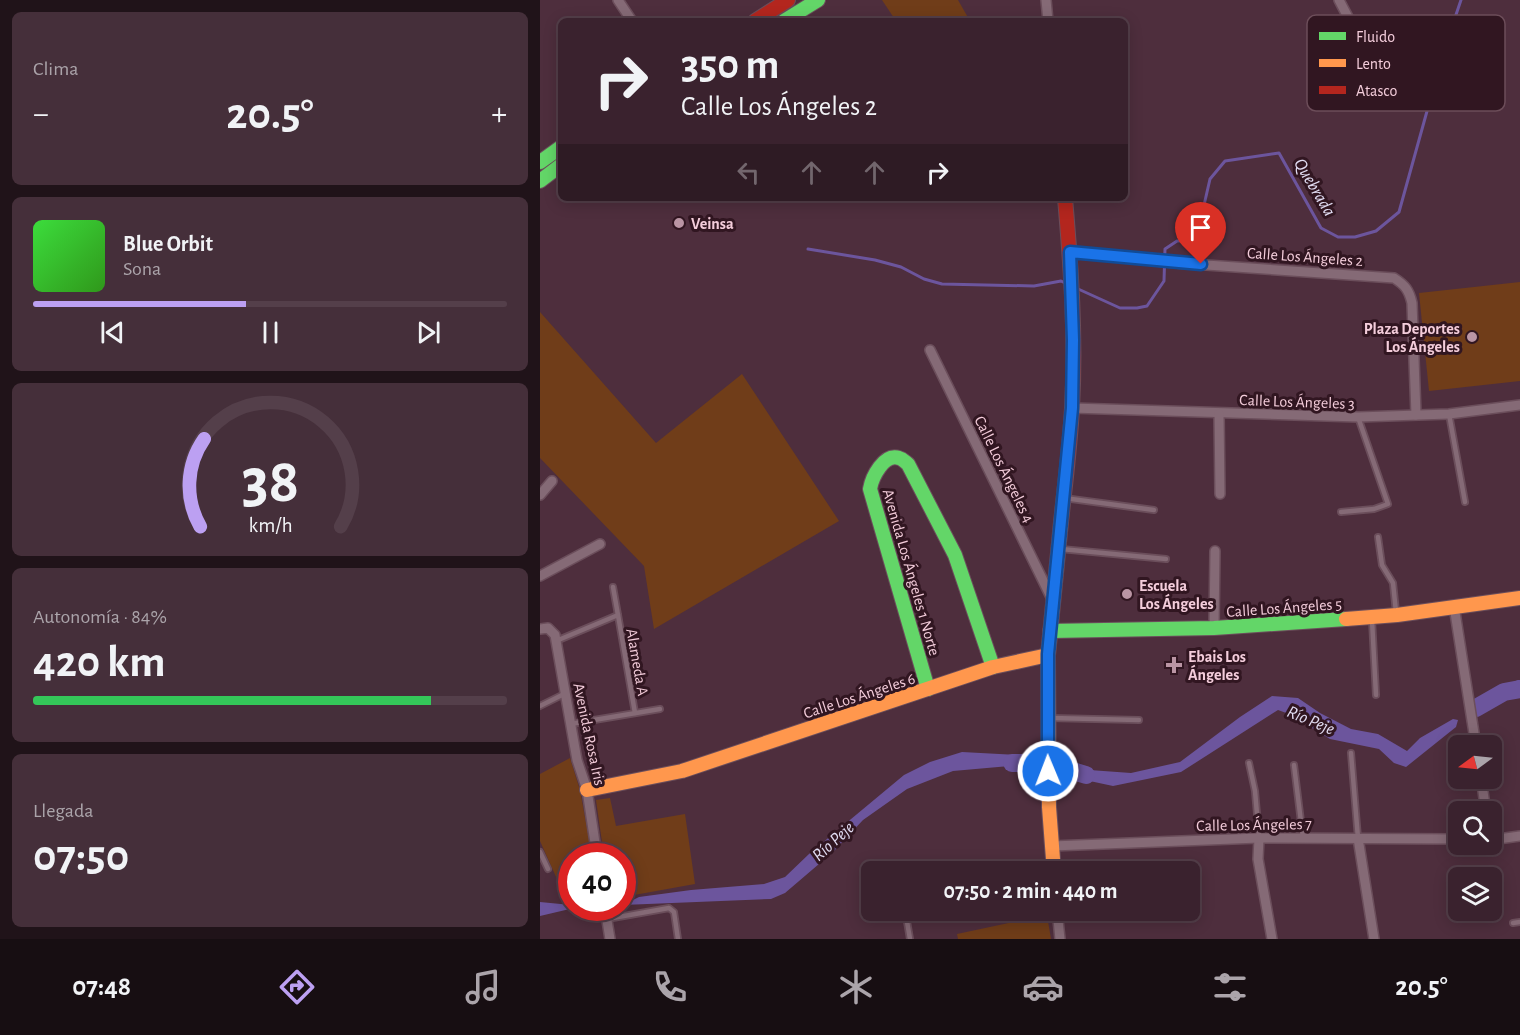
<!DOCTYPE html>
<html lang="es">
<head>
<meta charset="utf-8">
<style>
  :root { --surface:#3a222e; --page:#452f3a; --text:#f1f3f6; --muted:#aba4aa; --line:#543f4a; --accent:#bca0f2 }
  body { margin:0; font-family:"Alegreya Sans",sans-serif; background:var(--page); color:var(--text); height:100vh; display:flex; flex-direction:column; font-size:22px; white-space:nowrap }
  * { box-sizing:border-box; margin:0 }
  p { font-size:20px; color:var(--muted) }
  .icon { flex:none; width:33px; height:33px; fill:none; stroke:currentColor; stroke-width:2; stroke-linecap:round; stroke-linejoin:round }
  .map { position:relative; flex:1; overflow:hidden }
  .panel { display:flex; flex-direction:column; gap:12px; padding:12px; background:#201319; width:540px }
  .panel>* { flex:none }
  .banner { position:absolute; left:18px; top:18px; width:570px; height:183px; border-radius:9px; box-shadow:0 3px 15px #0003,0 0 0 2px var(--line); background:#3a222e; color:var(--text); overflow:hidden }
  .needle { width:39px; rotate:255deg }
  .controls { position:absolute; left:908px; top:735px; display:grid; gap:12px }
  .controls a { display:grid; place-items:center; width:54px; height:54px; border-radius:9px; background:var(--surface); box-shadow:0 3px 15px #0003,0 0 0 2px var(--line); font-size:30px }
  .speed { position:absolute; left:18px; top:843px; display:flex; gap:12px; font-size:30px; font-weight:700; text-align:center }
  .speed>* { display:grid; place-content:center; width:78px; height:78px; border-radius:50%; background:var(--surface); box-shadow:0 3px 15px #0003,0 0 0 2px var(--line); line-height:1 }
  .speed .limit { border:9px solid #d22; background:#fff; color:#111 }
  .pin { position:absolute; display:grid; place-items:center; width:51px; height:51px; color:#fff; margin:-62px -26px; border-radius:50% 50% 50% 0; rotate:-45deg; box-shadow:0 0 6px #0007 }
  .pin .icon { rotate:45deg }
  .me { position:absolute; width:66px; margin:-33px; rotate:359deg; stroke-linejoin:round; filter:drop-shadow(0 0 4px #0008) }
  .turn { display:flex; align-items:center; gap:21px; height:126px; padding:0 24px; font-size:27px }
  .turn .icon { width:78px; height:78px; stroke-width:2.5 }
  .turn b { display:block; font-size:42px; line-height:51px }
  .lanes { display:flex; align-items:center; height:57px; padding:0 24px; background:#0003; justify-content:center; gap:30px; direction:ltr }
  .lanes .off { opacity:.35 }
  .big { font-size:45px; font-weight:700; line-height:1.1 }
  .panel .card { flex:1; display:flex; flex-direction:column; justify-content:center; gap:9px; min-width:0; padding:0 21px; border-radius:9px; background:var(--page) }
  .panel .dial { align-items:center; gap:0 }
  .dial svg { height:156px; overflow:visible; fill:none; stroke:var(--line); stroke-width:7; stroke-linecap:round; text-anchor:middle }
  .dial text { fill:var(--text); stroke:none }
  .song { display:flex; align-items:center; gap:18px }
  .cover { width:72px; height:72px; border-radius:9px; background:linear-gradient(135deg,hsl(120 70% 55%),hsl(110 70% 35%)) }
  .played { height:6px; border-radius:3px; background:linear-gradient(90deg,var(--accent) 45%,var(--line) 45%) }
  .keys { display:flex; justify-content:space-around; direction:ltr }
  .heat { display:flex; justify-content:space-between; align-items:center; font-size:33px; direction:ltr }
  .charge { height:9px; border-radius:4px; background:linear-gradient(90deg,#34c759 84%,var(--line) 0) }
  .trip { position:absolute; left:321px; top:861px; width:339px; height:60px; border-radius:9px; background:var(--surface); box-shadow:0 3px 15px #0003,0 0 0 2px var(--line); font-weight:700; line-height:60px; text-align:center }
  .dock { display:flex; height:96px; justify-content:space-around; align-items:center; background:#170e12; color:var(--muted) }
  .dock .icon { width:42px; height:42px }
  .dock .current { color:var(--accent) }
  .dock b { font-size:27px; color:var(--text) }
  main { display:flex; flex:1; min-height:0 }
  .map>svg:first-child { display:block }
  .green { fill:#703d19 }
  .water { fill:#6c559d }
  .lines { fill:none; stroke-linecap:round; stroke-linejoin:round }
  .stream { stroke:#6c559d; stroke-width:3 }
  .river { stroke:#6c559d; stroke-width:18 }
  .lane-casing { stroke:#6b4e5b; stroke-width:8 }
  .street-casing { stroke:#6b4e5b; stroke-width:12 }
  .fast-casing { stroke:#6b4e5b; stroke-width:16 }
  .slow-casing { stroke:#6b4e5b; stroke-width:16 }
  .jam-casing { stroke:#6b4e5b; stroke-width:16 }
  .lane { stroke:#856a76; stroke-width:4.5 }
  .street { stroke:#856a76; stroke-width:9 }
  .fast { stroke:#63d668; stroke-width:14 }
  .slow { stroke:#ff974d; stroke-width:14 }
  .jam { stroke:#b3261e; stroke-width:14 }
  .route-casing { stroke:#114b97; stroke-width:15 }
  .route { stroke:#1a73e8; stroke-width:10 }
  .poi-dot { fill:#ba95a4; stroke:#311621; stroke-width:2 }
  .labels { text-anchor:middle; stroke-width:6; stroke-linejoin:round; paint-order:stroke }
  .poi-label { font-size:16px; font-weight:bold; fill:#f4cddb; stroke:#311621; text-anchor:start }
  .street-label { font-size:16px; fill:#f4cddb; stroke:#311621 }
  .water-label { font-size:18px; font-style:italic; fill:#e1dcf2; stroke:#311621 }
  .key { fill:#311621; stroke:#6c4d59; stroke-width:1.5 }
  .key-label { font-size:16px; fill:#f4cddb }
</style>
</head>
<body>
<main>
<section class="panel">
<div class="card"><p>Clima</p>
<div class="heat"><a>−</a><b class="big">20.5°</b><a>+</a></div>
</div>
<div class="card">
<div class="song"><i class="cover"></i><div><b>Blue Orbit</b><p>Sona</p></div></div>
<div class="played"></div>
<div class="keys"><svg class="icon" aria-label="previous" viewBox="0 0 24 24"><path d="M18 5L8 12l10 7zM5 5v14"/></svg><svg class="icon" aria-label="pause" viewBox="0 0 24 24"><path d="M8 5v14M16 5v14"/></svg><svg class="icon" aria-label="next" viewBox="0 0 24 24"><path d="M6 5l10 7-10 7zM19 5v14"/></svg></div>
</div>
<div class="card dial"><svg viewBox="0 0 100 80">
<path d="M14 69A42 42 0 1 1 86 69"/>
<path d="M14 69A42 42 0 0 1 16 24" stroke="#bca0f2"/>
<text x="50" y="56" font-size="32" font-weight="700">38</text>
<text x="50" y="72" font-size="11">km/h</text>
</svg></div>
<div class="card"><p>Autonomía · 84%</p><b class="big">420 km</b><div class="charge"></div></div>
<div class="card"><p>Llegada</p><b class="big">07:50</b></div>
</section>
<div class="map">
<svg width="980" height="939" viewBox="0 0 980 939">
  <rect width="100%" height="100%" fill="#4e2e3d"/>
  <g class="green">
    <polygon points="342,0 418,0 430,21 356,21"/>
    <polygon points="980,282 980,381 889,391 879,293"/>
    <polygon points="0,312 116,443 202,374 299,521 114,629 104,566 0,458"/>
    <polygon points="30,758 40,790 52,856 32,856 31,896 25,897 0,841 0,774"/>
    <polygon points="70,798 76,826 145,814 155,884 83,897 82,856 64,856 56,800"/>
    <polygon points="507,915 511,939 418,939 417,934"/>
  </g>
  <g class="water">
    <polygon points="978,680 980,680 980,695 943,704 955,690"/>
    <polygon points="732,696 758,698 780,713 811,729 838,734 867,751 880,738 913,719 918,720 916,727 866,767 854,763 839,749 790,739 749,714 738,710 641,772 573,786 545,780 522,768 591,773 640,762 700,717"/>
    <polygon points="422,752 479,755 494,762 481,765 413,771 367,789 323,820 293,852 245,893 231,899 83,905 99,897 151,890 224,884 245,877 269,854 364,775 390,762"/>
    <polygon points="0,902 31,905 32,908 34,908 0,916"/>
  </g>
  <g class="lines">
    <g class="stream">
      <polyline points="268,249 335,260 361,267 384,279 402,284 494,286 521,281 527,284"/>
      <polyline points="536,288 580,308 597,308 607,306 624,281 625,249 637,241 656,240 670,179 685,161 739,153 781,228 798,237 815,237 836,231 859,212 904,50 921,0"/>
    </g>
    <g class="river">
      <polyline points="936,708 964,692 980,689"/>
      <polyline points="472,763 500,763"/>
      <polyline points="516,766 546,775"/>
    </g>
    <defs>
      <g id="lane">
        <polyline points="909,414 925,502"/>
        <polyline points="524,498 614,510"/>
        <polyline points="801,512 834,509 848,504 818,417"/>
        <polyline points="838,537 842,565 853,583 856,612"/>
        <polyline points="521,549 626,559"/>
        <polyline points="73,587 78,615"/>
        <polyline points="832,620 836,695"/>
        <polyline points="16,641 78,615 95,713"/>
        <polyline points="0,706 24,694"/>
        <polyline points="510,718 599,720"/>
        <polyline points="30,724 120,709"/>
        <polyline points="811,753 818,838"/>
        <polyline points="709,763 715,791 719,837"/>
        <polyline points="754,765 763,838"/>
        <polyline points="0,852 8,869"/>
        <polyline points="357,869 357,872"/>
        <polyline points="365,910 370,939"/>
        <polyline points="67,919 129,908 134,912 138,939"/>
        <polyline points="392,919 434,910"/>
        <polyline points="973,923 980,922"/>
      </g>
      <g id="street">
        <polyline points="78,0 92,21"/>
        <polyline points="506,0 508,21"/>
        <polyline points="799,0 820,40"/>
        <path d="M530 252 637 263 854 278C865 285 869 290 872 303L876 415"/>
        <polyline points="390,350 513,601"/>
        <polyline points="532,408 818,417 909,414 980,405"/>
        <polyline points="679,414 680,494"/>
        <polyline points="0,495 12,481"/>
        <polyline points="0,576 60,544"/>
        <polyline points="914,606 936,746"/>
        <polyline points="674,628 675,551"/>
        <polyline points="0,629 8,628 15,635 37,760 47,790 57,856"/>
        <polyline points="941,778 946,812"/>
        <polyline points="719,838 718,859 732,939"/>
        <polyline points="818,838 834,939"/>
        <polyline points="951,840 980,836"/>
        <polyline points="512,846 719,838 918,839"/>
        <polyline points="65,908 70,939"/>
        <polyline points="517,910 520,939"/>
      </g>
      <g id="fast">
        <polyline points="244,21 278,0"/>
        <polyline points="0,162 21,147"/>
        <polyline points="0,181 21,165"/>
        <polyline points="510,631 674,628 806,619"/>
        <path d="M388 689 330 489C332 477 344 453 359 458 363 459 365 462 368 464L415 555 453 667"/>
      </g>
      <g id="slow">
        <polyline points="806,619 857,615 980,598"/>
        <polyline points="47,790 142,771 453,667 508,655"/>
        <polyline points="514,872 509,807 508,655 521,522"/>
      </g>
      <g id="jam">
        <polyline points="215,21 248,0"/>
        <path d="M521 522C525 484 530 446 532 408 536 338 531 267 525 198"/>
      </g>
    </defs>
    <use href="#lane" class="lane-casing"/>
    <use href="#street" class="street-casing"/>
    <use href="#fast" class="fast-casing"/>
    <use href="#slow" class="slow-casing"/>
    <use href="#jam" class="jam-casing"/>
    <use href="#lane" class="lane"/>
    <use href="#street" class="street"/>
    <use href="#fast" class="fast"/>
    <use href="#slow" class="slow"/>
    <use href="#jam" class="jam"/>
  </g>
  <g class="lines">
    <defs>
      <polyline id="route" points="508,771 508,654 532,408 533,340 530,252 661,264"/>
    </defs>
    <use href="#route" class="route-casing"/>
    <use href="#route" class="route"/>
  </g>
  <g class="poi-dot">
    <circle cx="139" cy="223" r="6"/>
    <circle cx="932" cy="337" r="6"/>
    <circle cx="587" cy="594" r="6"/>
    <path d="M631 656h6v6h6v6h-6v6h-6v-6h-6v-6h6z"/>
  </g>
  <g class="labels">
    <g class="poi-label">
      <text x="151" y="229">Veinsa</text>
      <text x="920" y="334" text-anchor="end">Plaza Deportes<tspan x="920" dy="18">Los Ángeles</tspan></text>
      <text x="599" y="591">Escuela<tspan x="599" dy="18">Los Ángeles</tspan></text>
      <text x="648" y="662">Ebais Los<tspan x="648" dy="18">Ángeles</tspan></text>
    </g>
    <g class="street-label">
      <text transform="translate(765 256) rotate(4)" y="6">Calle Los Ángeles 2</text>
      <text transform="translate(757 401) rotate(2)" y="6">Calle Los Ángeles 3</text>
      <text transform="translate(465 469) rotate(64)" y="6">Calle Los Ángeles 4</text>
      <text transform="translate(372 572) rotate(74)" y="6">Avenida Los Ángeles 1 Norte</text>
      <text transform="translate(744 607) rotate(-4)" y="6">Calle Los Ángeles 5</text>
      <text transform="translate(98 662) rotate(80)" y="6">Alameda A</text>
      <text transform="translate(319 695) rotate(-18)" y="6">Calle Los Ángeles 6</text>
      <text transform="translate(50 734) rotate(78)" y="6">Avenida Rosa Iris</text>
      <text transform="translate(714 824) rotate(-1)" y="6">Calle Los Ángeles 7</text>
    </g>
    <g class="water-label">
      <text transform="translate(775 187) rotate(59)" y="6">Quebrada</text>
      <text transform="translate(771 720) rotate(23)" y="6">Río Peje</text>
      <text transform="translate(293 841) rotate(-42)" y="6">Río Peje</text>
    </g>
  </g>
  <rect x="767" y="15" width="198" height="96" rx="9" class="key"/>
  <rect x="779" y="32" width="27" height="8" fill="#63d668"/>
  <rect x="779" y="59" width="27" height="8" fill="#ff974d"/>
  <rect x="779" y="86" width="27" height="8" fill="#b3261e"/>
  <g class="key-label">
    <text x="816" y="42">Fluido</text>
    <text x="816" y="69">Lento</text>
    <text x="816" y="96">Atasco</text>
  </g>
</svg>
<div class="controls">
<a><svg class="needle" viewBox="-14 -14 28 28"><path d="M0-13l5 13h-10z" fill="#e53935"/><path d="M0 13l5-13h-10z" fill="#aba4aa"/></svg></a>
<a><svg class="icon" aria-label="search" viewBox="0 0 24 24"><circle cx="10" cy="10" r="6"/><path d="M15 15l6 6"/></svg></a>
<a><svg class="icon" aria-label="layers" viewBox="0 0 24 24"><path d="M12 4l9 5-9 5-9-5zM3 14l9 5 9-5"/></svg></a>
</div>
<div class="speed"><div class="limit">40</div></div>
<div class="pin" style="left:661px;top:264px;background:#d93025"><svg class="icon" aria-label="arrive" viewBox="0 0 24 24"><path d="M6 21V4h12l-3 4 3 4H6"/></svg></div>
<svg class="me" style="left:508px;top:771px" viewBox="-20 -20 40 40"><circle r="17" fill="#1a73e8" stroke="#fff" stroke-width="3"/><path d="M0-11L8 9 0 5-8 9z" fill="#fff"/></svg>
<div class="trip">07:50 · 2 min · 440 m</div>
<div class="banner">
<div class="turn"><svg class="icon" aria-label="right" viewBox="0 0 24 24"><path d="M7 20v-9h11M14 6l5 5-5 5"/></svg><div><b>350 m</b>Calle Los Ángeles 2</div></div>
<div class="lanes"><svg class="icon off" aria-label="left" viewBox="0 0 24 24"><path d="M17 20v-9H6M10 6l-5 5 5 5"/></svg><svg class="icon off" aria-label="ahead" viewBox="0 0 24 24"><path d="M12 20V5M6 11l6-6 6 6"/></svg><svg class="icon off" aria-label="ahead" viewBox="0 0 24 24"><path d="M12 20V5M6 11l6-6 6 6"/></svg><svg class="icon" aria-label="right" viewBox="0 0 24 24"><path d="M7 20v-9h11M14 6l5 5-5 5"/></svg></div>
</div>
</div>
</main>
<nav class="dock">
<b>07:48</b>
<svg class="icon current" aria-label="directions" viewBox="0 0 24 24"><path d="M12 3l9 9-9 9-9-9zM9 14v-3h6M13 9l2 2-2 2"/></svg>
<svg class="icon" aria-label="music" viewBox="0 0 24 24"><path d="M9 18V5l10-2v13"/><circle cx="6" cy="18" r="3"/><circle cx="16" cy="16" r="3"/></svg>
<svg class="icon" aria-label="phone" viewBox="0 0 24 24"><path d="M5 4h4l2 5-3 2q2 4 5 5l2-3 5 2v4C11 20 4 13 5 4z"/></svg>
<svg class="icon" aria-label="climate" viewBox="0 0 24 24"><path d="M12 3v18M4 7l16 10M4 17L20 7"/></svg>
<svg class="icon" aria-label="car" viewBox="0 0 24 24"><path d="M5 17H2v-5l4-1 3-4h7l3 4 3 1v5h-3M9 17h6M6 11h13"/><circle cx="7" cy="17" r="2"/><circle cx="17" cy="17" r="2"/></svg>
<svg class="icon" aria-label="filters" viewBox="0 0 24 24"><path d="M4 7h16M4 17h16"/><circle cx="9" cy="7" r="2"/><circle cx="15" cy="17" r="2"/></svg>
<b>20.5°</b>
</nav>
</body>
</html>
